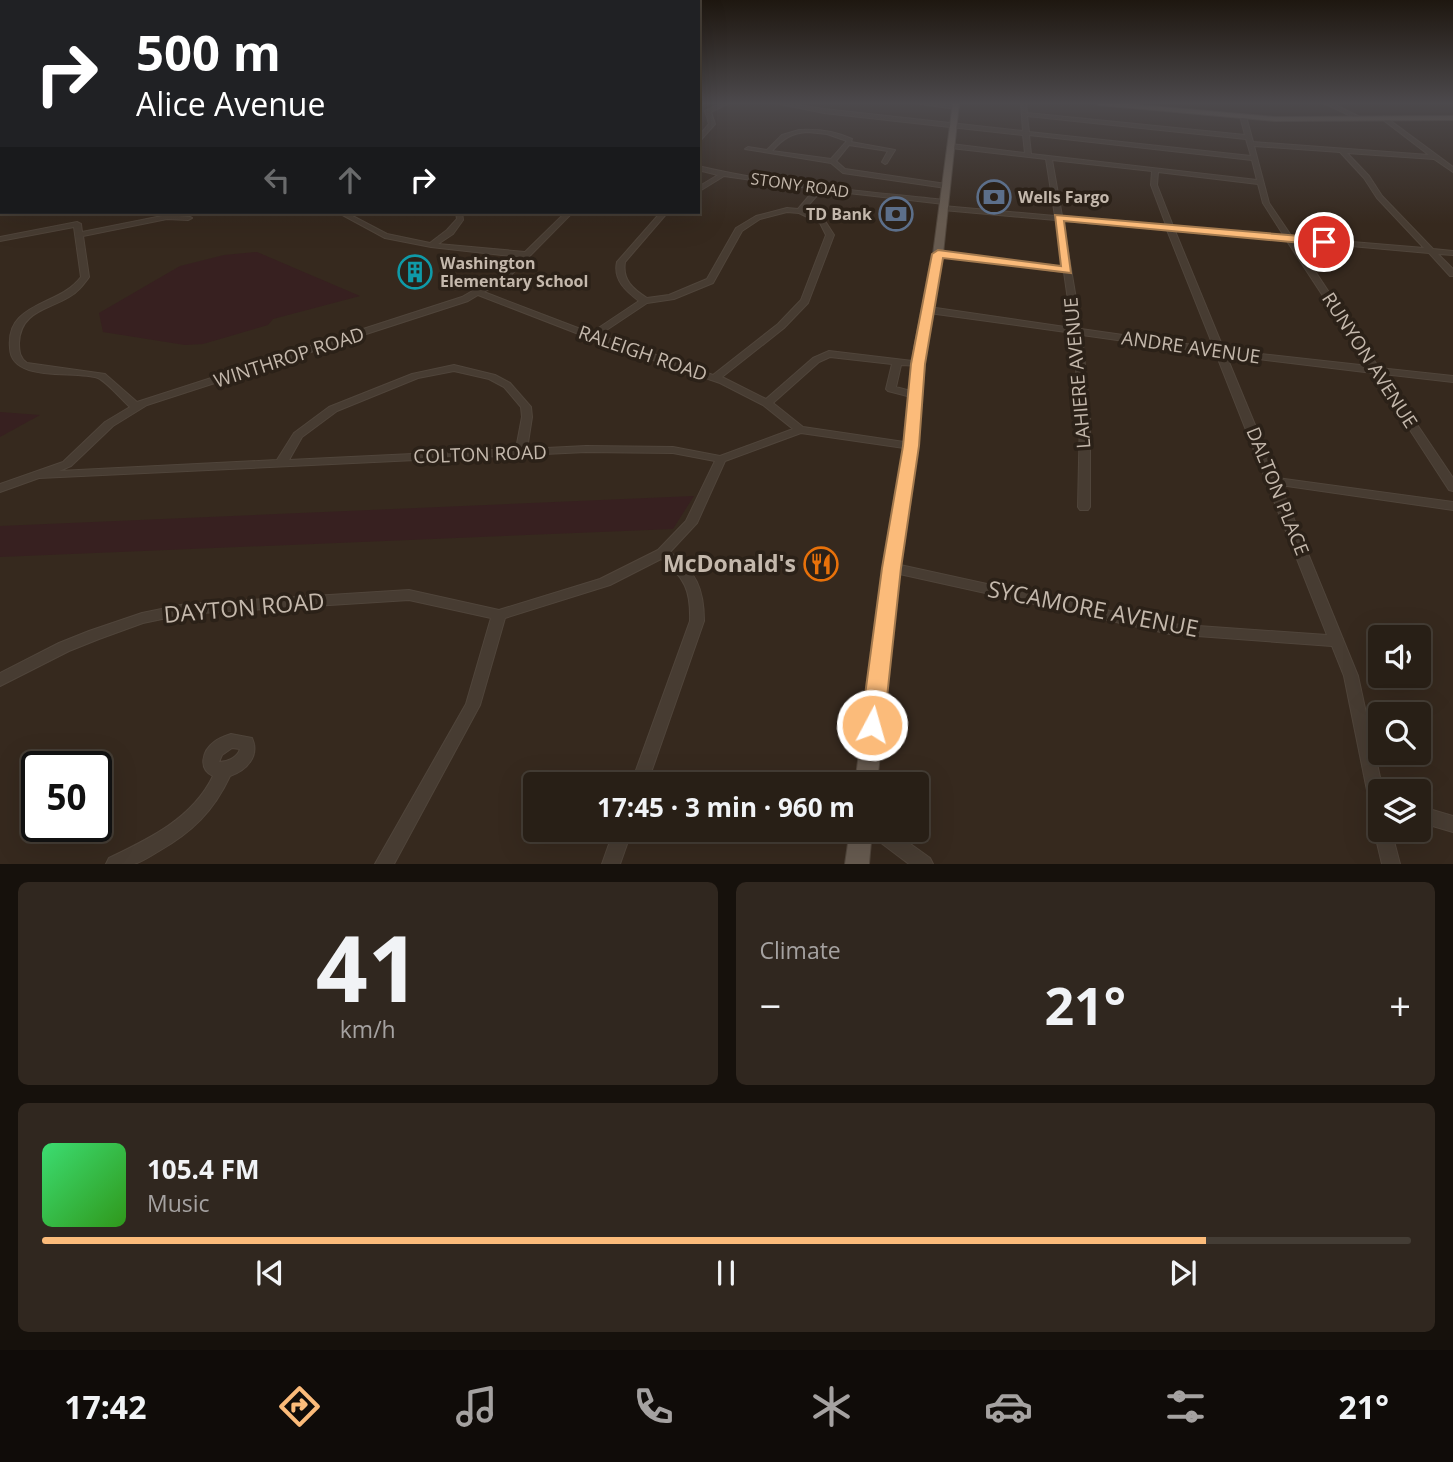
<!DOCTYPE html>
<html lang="en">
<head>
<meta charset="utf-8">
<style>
  :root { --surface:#281f16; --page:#30271f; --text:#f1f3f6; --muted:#a5a2a1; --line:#443d35; --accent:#fbbb7a }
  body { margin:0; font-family:"Open Sans",sans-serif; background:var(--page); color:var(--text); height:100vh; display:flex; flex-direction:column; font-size:26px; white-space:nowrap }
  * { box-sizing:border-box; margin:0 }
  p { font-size:23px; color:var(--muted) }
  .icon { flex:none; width:38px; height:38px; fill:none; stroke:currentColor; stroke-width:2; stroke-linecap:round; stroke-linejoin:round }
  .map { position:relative; height:864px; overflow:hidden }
  .details { display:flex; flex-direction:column; gap:18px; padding:18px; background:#16110c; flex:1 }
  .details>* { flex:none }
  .banner { position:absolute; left:0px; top:0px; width:700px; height:214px; box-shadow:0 7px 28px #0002,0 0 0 2px var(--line); background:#202124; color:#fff; overflow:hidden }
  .buttons { position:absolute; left:1368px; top:625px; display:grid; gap:14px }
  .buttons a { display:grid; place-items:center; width:63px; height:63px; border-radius:7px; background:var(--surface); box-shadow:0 7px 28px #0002,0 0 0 2px var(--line); font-size:35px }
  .speed { position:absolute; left:21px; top:751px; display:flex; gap:14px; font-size:35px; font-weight:700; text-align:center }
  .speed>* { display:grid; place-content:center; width:91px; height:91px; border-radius:50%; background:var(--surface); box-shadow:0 7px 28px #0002,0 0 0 2px var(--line); line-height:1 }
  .speed .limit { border:4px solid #111; border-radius:10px; background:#fff; color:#111 }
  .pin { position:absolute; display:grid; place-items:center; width:60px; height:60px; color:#fff; margin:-30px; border:4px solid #fff; border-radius:50%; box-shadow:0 2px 7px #0007 }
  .me { position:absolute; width:77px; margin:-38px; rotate:6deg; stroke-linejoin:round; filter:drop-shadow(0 0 5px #0008) }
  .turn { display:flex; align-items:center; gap:24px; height:147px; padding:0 21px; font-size:32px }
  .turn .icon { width:91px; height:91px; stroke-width:2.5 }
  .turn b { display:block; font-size:49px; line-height:60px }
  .lanes { display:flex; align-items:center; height:66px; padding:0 21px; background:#0003; justify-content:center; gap:35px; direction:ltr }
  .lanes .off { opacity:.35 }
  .big { font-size:52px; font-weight:700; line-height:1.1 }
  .details .card { flex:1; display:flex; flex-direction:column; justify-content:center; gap:10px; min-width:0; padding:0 24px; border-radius:10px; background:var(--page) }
  .details .dial { align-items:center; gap:0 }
  .dial b { font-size:91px; line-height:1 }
  .song { display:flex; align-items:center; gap:21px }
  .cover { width:84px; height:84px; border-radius:10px; background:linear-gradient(135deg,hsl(140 70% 55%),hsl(110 70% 35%)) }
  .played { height:7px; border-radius:4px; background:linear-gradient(90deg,var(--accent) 85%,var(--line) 85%) }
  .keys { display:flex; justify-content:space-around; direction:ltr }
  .heat { display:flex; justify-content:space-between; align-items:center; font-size:38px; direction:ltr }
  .details .tiles { flex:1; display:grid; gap:18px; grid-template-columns:1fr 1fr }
  .card:last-child { grid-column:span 2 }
  .trip { position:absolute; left:523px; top:772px; width:406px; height:70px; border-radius:7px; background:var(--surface); box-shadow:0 7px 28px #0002,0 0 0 2px var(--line); font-weight:700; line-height:70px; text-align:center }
  .menu { display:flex; height:112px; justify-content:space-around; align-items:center; background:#100c09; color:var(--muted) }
  .menu .icon { width:49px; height:49px }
  .menu .active { color:var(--accent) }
  .menu b { font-size:32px; color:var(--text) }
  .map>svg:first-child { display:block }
  .green { fill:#372020 }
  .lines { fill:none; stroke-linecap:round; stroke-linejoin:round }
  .minor-casing { stroke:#50453b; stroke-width:2 }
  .major-casing { stroke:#50453b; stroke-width:2 }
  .minor { fill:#473c32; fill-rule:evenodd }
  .major { fill:#675b50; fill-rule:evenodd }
  .route { fill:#fbbb7a; stroke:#a37a4f; stroke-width:2 }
  .labels { text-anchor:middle; stroke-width:7; stroke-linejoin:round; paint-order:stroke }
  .far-street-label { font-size:16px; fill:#c4b8ac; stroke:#2b2118 }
  .far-poi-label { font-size:16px; font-weight:bold; fill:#c4b8ac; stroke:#2b2118; text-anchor:start }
  .street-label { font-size:19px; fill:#c4b8ac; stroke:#2b2118 }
  .near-poi-label { font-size:23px; font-weight:bold; fill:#c4b8ac; stroke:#2b2118; text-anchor:end }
  .near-street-label { font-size:23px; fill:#c4b8ac; stroke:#2b2118 }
</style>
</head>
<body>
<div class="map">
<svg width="1453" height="864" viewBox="0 0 1453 864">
  <rect width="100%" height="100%" fill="#36291e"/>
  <g class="green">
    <polygon points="257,252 360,296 273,319 268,325 203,344 185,345 103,332 99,313 180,266 224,255"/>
    <polygon points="0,412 40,415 0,437"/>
    <polygon points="694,496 673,529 0,557 0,526"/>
  </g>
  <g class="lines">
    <defs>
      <g id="minor">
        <polygon points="722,103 729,103 711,112 715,124 698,143 698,137 709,124 705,111"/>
        <path d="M775 103H785L824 109 1023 131 1021 103H1026L1027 113 1245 135 1240 116 1243 114 1246 116 1253 142 1429 155 1382 119 1384 116 1453 167V172L1434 159 1347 153 1369 176 1382 196 1433 249 1453 251V255L1438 254 1453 269V276H1450L1429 253 1295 241 1379 368 1453 376V382L1383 374 1453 478V491L1449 490 1373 373 1226 355 1277 478 1453 502V510L1280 485 1358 676 1383 791H1381V830H1391L1400 864H1382L1374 830 1376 826 1373 820 1344 676 1332 646 1170 634 886 571 885 568 886 565 891 563 1170 624 1327 635 1216 354 1082 335 1090 417V507L1088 510H1080L1078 507 1080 417 1073 333 929 313 925 310 929 307 1072 328 1064 272 938 256 934 254 938 252 1063 267 1056 220 943 210 940 208 943 206 1055 216 1046 159 951 148 948 146 951 144 1025 153 1023 135 824 113ZM1027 116 1246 139 1251 156 1029 132ZM1029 135 1252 160 1257 180 1031 154ZM1254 146 1340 152 1364 178 1377 198 1424 248 1292 237 1269 203ZM1052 160 1152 171 1151 185 1166 225 1062 216ZM1158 172 1258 184 1263 203 1284 236 1173 226 1157 185ZM1063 221 1167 230 1214 348 1081 329ZM1175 231 1287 241 1369 366 1224 350Z"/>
        <polygon points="914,103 930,103 959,107 956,109"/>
        <polygon points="1324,103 1331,103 1364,119 1359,120"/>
        <rect x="0" y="108" width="2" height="4"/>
        <path d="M799 130C817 129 835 131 852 139L851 142 895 150 887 163 885 164 882 162 888 151 849 145 836 161 845 169 946 184 949 186 946 188 843 173 831 163 745 149 748 147 767 150 782 135ZM808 132 827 134 847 141 831 159 772 151C783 138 792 133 808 132Z"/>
        <rect x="0" y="140" width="2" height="4"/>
        <path d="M698 166C778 185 862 191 944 200L947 202 944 204 822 190 804 210 825 221 834 235 808 303 784 328 722 377 766 399 813 358 829 351 921 362 923 364 921 366 901 365 896 387 918 393 920 395 918 397 915 398 888 391 886 389 892 364 830 357 819 362 773 403 803 427 911 443 916 446 911 449 801 433 725 461 697 523 670 552C696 571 704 589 704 621L647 784H631L690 621C691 591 685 577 661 559L610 585 505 618 480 705 394 864H375L466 704 491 618 409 600 186 614 143 623 99 639 69 651 0 686V673L59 643 89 631 142 613 186 604 409 590 499 610 600 579 658 550 686 521 715 461 673 453 586 452 39 478 0 492V484L63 462 105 422 130 407C122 400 107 382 98 378 74 370 11 383 10 348 9 337 11 326 19 318 37 300 64 299 81 277L74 227 0 241V237L77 222 81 224 82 232 167 215 190 217 192 218 188 220 167 219 83 236 89 277C83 285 78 292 69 297 47 310 20 312 19 343 19 352 20 358 27 363L105 374 137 402 462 297 502 274 520 257 431 247 385 238 337 212H345L387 234 430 243 447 230 457 219 456 212H462L463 220 453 234 438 244 525 252 566 212H573L508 278 484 292 591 333 639 301C626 291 613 280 617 262L661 212H668L625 262C622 280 633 289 647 298L669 295 707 279 736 228 756 216 787 208 798 209 815 189 724 176 698 192V187L718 175 698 170ZM787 212 799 213 820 223 826 235 801 300 778 324 713 375 599 335 647 303 674 299 713 283 742 231 760 219ZM478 295 589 338 720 383 763 405 793 429 720 456 673 447 586 446 527 449 532 417 531 407 510 383 495 375 454 365 412 374 329 407 294 433 277 460 59 471 71 466 113 426 147 405 468 301ZM454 371 489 379 504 387 521 407 522 417 516 449 289 460 302 437 337 411 418 378Z"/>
        <path d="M231 734 252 738C260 756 247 770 230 776 213 812 192 832 159 851 152 855 142 862 134 864 126 864 115 864 106 864L109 858C149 839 193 818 213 776 198 769 202 751 214 742 219 738 225 736 231 734ZM232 748 240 749C237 758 227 762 219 762L222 755Z"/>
        <polygon points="1419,806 1453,816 1453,832 1419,822"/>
        <polygon points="614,830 632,830 620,864 602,864"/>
        <polygon points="869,830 891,830 930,858 933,864 909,864 872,836"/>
      </g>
      <g id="major">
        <polygon points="953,103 959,103 943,254 926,349 918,446 899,568 877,784 855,784 883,568 904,446 914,349 933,254"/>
        <polygon points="1095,103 1118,103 1275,117 1453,116 1453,120 1275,121 1098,105"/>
        <polygon points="850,830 872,830 869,864 845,864"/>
      </g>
    </defs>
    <use href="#minor" class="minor-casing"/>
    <use href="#major" class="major-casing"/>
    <use href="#minor" class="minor"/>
    <use href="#major" class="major"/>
  </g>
  <linearGradient id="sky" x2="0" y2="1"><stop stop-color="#1e1710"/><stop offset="0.46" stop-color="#4c494c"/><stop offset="1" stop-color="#4c494c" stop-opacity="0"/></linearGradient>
  <rect width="1453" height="224" fill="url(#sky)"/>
  <polygon class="route" points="1055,215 1324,238 1330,242 1324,245 1064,221 1071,273 943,258 925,364 919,446 901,568 884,725 880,732 872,735 864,732 861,725 882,568 903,446 911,364 932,254 938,250 1061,266"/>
  <defs>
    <symbol id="bank-ring" viewBox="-11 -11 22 22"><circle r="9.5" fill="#2b2118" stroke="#5c6f8a" stroke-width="1.5"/><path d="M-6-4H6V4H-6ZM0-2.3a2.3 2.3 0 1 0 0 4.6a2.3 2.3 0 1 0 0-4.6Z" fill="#5c6f8a"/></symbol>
    <symbol id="building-ring" viewBox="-11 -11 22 22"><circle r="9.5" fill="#2b2118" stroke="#0f9aa8" stroke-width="1.5"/><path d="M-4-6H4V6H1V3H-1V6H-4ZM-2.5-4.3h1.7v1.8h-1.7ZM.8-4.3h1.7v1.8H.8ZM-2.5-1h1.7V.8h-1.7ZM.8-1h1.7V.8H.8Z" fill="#0f9aa8"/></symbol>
    <symbol id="restaurant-ring" viewBox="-11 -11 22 22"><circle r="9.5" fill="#2b2118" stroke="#e8710a" stroke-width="1.5"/><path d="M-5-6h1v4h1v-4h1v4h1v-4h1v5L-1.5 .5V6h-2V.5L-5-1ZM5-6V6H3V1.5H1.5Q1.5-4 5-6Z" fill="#e8710a"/></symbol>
  </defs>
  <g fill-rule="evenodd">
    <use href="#bank-ring" x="975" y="178" width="38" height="38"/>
    <use href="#bank-ring" x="877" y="195" width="38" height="38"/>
    <use href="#building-ring" x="396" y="253" width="38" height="38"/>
    <use href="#restaurant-ring" x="802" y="545" width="38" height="38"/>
  </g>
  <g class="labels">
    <g class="far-street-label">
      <text transform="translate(800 185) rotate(8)" y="6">STONY ROAD</text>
    </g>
    <g class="far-poi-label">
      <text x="1018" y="203">Wells Fargo</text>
      <text x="872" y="220" text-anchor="end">TD Bank</text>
      <text x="440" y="269">Washington<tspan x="440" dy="18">Elementary School</tspan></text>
    </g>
    <g class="street-label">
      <text transform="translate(1191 347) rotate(8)" y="7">ANDRE AVENUE</text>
      <text transform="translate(643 353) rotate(19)" y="7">RALEIGH ROAD</text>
      <text transform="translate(289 357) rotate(-18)" y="7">WINTHROP ROAD</text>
      <text transform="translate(1370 360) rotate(57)" y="7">RUNYON AVENUE</text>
      <text transform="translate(1077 373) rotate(-95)" y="7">LAHIERE AVENUE</text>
      <text transform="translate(480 454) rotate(-2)" y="7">COLTON ROAD</text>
      <text transform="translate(1278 491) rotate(68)" y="7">DALTON PLACE</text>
    </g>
    <g class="near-poi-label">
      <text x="796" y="572">McDonald's</text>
    </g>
    <g class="near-street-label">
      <text transform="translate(244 608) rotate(-5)" y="8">DAYTON ROAD</text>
      <text transform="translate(1093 609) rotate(11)" y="8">SYCAMORE AVENUE</text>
    </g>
  </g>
</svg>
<div class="buttons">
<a><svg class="icon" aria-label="sound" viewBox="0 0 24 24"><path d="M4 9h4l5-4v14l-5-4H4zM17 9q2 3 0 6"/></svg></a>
<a><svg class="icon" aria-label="search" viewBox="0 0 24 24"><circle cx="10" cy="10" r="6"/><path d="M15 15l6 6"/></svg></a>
<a><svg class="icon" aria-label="layers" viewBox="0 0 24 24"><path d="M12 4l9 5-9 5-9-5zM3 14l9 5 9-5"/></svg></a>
</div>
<div class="speed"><div class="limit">50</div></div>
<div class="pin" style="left:1324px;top:242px;background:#d93025"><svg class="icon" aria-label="arrive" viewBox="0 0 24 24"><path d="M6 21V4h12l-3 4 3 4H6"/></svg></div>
<svg class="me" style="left:872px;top:725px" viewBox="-20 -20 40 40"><circle r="17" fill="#fbbb7a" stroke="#fff" stroke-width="3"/><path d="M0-11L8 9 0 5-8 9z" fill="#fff"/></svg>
<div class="trip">17:45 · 3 min · 960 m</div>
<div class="banner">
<div class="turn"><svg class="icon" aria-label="right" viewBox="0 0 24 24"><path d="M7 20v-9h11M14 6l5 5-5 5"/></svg><div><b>500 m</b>Alice Avenue</div></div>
<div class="lanes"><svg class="icon off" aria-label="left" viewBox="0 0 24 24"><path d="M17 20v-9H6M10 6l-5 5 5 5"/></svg><svg class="icon off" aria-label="ahead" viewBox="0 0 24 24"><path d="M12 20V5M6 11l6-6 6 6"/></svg><svg class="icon" aria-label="right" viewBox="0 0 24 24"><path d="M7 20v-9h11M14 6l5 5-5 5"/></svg></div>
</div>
</div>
<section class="details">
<div class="tiles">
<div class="card dial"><b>41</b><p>km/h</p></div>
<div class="card"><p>Climate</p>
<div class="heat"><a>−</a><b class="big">21°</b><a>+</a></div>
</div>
<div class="card">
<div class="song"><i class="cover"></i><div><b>105.4 FM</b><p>Music</p></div></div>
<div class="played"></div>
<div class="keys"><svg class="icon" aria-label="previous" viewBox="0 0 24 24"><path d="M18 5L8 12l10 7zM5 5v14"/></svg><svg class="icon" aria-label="pause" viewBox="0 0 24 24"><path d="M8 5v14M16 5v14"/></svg><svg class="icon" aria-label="next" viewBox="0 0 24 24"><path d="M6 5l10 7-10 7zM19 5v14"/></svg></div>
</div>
</div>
</section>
<nav class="menu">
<b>17:42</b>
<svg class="icon active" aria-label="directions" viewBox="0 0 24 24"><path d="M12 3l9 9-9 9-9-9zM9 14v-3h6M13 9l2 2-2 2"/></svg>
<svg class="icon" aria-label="music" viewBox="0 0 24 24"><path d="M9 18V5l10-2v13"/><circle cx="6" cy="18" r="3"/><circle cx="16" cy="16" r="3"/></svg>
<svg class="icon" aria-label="phone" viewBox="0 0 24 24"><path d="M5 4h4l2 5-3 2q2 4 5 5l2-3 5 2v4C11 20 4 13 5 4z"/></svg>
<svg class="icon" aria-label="climate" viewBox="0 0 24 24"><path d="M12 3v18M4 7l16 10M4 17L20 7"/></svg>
<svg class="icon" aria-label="car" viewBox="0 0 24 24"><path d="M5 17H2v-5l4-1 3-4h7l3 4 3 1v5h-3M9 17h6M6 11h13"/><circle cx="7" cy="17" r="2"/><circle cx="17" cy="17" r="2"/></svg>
<svg class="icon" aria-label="filters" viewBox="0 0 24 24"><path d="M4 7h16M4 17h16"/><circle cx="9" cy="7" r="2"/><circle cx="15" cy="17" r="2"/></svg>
<b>21°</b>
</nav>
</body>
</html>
